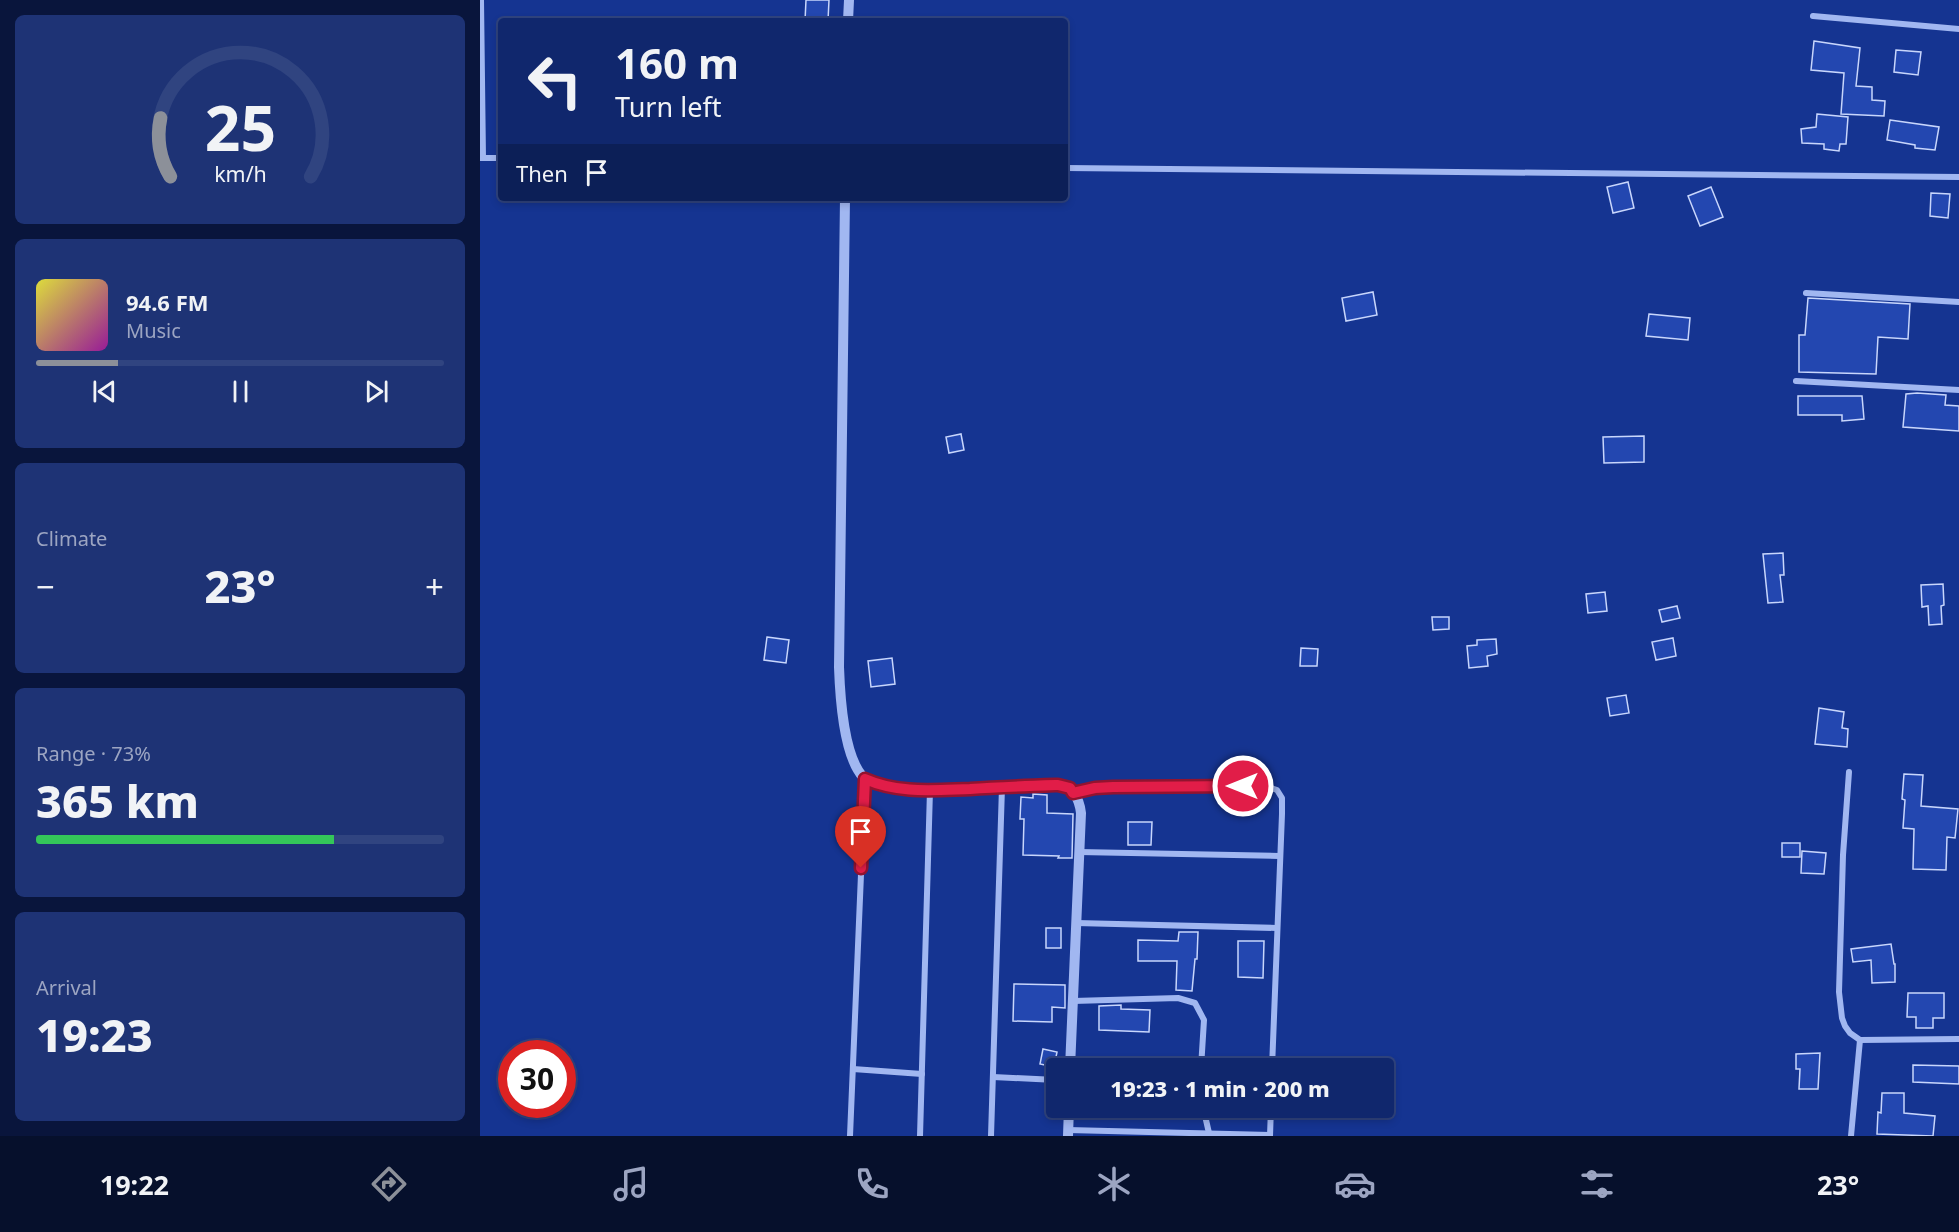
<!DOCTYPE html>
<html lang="en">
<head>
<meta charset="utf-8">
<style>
  :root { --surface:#10276d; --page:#1e3375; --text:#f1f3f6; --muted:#9ca5c2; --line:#304480; --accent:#8c9099 }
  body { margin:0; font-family:"Noto Sans",sans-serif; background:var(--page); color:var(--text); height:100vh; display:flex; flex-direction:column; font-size:22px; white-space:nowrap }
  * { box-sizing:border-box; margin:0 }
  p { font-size:20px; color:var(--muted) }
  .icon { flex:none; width:33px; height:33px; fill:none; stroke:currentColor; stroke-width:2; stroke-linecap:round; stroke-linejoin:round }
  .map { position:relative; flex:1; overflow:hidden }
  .drawer { display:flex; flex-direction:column; gap:15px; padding:15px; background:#09153c; width:480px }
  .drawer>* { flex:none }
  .banner { position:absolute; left:18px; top:18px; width:570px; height:183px; border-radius:6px; box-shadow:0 3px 9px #0003,0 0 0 2px var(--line); background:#10276d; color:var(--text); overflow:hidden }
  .speed { position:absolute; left:18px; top:1040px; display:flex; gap:12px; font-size:30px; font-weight:700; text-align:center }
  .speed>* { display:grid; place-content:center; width:78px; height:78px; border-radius:50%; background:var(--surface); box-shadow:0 3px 9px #0003,0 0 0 2px var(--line); line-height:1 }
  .speed .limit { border:9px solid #d22; background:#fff; color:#111 }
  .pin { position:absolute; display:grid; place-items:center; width:51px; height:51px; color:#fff; margin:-62px -26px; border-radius:50% 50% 50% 0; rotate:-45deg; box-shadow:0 0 6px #0007 }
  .pin .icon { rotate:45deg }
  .me { position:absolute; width:66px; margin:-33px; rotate:270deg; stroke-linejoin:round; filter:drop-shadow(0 0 4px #0008) }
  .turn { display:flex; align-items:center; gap:21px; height:126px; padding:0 18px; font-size:27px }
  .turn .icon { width:78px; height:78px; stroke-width:2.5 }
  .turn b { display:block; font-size:42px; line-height:51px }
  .then { display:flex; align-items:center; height:57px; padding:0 18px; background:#0003; gap:12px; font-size:22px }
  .big { font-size:45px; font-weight:800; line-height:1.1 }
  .drawer .widget { flex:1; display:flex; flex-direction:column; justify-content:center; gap:9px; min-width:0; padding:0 21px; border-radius:9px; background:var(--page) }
  .drawer .dial { align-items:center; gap:0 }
  .dial svg { height:156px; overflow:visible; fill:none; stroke:var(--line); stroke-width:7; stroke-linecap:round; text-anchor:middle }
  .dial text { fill:var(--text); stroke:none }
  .song { display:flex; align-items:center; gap:18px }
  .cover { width:72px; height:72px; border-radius:9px; background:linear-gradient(135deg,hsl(60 70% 55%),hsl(300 70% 35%)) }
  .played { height:6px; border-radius:3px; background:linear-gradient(90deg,var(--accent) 20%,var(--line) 20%) }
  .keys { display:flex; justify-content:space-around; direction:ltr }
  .heat { display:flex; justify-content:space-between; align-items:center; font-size:33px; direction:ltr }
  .charge { height:9px; border-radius:4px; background:linear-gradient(90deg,#34c759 73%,var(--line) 0) }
  .trip { position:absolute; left:566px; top:1058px; width:348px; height:60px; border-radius:6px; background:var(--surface); box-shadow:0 3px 9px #0003,0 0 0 2px var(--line); font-weight:800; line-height:60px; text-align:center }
  .menu { display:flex; height:96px; justify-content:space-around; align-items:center; background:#06102c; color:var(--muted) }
  .menu .icon { width:42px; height:42px }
  .menu .on { color:var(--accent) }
  .menu b { font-size:27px; color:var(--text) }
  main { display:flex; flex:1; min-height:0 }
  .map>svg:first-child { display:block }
  .building { fill:#2347b0; stroke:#c8d6fc; stroke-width:1.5 }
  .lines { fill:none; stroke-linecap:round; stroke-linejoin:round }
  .minor { stroke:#a1b7f1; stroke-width:6 }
  .tertiary { stroke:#a1b7f1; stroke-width:10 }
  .route-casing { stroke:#92132f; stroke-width:15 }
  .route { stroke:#e11d48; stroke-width:10 }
</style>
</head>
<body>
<main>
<section class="drawer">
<div class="widget dial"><svg viewBox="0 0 100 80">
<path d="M14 69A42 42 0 1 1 86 69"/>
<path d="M14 69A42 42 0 0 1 9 39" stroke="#8c9099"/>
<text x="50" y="56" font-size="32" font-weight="700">25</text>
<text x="50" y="72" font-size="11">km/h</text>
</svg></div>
<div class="widget">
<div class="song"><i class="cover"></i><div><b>94.6 FM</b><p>Music</p></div></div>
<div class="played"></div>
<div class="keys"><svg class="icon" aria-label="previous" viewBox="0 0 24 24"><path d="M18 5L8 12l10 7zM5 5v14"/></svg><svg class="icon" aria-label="pause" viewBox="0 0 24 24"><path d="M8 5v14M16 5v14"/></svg><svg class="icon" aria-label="next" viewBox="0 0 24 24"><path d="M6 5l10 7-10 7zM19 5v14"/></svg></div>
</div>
<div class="widget"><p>Climate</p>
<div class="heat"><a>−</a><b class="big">23°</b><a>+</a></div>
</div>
<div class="widget"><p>Range · 73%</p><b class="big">365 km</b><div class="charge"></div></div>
<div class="widget"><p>Arrival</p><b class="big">19:23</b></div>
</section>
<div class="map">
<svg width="1479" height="1136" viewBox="0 0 1479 1136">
  <rect width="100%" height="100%" fill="#153491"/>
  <g class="building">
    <polygon points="326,0 349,0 348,21 325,21"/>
    <polygon points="1334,41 1380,48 1376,86 1392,87 1392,100 1405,101 1404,116 1361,114 1364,73 1331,70"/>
    <polygon points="1416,50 1441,52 1438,75 1414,72"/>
    <polygon points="1337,114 1368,117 1366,144 1360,144 1359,151 1344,149 1344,144 1322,143 1321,129 1336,127"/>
    <polygon points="1410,120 1459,127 1455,150 1435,148 1435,145 1407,140"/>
    <polygon points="1148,182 1154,208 1133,213 1127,187"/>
    <polygon points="1231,187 1243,217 1220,226 1208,196"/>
    <polygon points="1451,193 1470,194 1468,218 1450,216"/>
    <polygon points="893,292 897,315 866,321 862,298"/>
    <polygon points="1328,298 1430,304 1428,339 1398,337 1396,374 1319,372 1319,335 1325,335"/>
    <polygon points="1169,314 1210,318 1208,340 1166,336"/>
    <polygon points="1437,393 1466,395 1465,405 1479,406 1479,431 1423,427 1426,394"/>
    <polygon points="1318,396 1382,396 1384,419 1362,421 1362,415 1318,415"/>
    <polygon points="481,434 484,450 469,453 466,437"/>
    <polygon points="1164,436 1164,462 1124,463 1123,437"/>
    <polygon points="1303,553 1304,575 1300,575 1303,602 1288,603 1283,554"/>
    <polygon points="1463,584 1464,605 1461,606 1462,624 1449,625 1448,606 1442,607 1441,585"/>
    <polygon points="1125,592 1127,611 1108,613 1106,594"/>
    <polygon points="1197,606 1200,618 1182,622 1179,610"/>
    <polygon points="952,617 969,617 969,629 953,630"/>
    <polygon points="287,637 309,640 306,663 284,660"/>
    <polygon points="1193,638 1196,656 1176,660 1172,642"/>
    <polygon points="1016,639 1017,654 1007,656 1008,666 989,668 987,646 997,645 997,640"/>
    <polygon points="821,648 838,649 837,666 820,666"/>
    <polygon points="412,658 415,684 391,687 388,661"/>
    <polygon points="1146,695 1149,713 1130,716 1127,698"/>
    <polygon points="1339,708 1364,712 1362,728 1368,729 1367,747 1335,744"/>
    <polygon points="1424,774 1443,775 1441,806 1478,809 1475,838 1467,837 1466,870 1433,869 1434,829 1423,828 1425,800 1422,799"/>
    <polygon points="553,794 567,795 567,813 593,814 592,858 578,858 579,856 543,855 544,819 540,819 541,797 553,798"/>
    <polygon points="648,822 672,822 671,845 648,845"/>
    <rect x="1302" y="843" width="18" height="14"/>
    <polygon points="1322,851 1346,853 1344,874 1321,873"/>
    <rect x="566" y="928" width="15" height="20"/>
    <polygon points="699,932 718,932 717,959 715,959 712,991 696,990 697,961 658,961 658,940 698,941"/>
    <polygon points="758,941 784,941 783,978 758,977"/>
    <polygon points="1411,944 1414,964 1415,964 1415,982 1392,983 1391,960 1373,962 1371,949"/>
    <polygon points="534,984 585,985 585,1008 572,1007 572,1022 533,1021"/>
    <polygon points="1428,993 1464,993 1464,1018 1453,1018 1453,1028 1436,1028 1436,1017 1427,1017"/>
    <polygon points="641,1005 641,1009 670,1010 669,1032 619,1030 619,1006"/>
    <polygon points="563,1049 577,1052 574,1067 560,1064"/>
    <polygon points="1340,1053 1338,1089 1319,1089 1320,1069 1316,1069 1316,1054"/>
    <polygon points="1433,1065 1479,1066 1479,1084 1433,1082"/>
    <polygon points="1402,1093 1424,1093 1424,1113 1455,1116 1453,1136 1397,1134 1398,1112 1401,1113"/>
  </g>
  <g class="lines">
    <g class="minor">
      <polyline points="1,0 3,158"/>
      <polyline points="1333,16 1479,29"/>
      <polyline points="1,158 21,158"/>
      <polyline points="585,168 1479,177"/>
      <polyline points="1326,293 1479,302"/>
      <polyline points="1316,381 1479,390"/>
      <polyline points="1369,772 1363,855 1359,992 1362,1018 1365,1026 1370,1033 1380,1040 1479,1039"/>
      <polyline points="593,793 615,788 633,787 785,786 797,790 802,798 802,814 792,1068"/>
      <polyline points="599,852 799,856"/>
      <polyline points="596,923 797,928"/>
      <polyline points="593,1001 698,998 715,1003 724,1020 721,1068"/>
      <polyline points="373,1069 442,1074"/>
      <polyline points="513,1077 576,1080"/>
      <polyline points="723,1107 729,1133"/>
      <polyline points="588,1130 790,1135"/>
      <polyline points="370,1136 385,779"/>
      <polyline points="440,1136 450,790"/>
      <polyline points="511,1136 522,787"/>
      <polyline points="790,1136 791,1107"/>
      <polyline points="1371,1136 1380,1040"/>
    </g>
    <g class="tertiary">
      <polyline points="368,21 369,0"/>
      <path d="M365 198 359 667C360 696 363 755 383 777 392 786 410 789 422 790 440 792 459 790 477 789 511 788 544 787 578 785 594 790 599 797 601 813L590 1068"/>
      <polyline points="588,1136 589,1107"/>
    </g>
  </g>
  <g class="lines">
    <defs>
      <path id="route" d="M381 868 385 779C419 794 454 790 490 789 519 787 549 786 578 785L590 788 593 793 615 788 633 787 763 786"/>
    </defs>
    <use href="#route" class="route-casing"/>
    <use href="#route" class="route"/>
  </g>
</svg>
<div class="speed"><div class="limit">30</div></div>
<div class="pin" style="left:381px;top:868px;background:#d93025"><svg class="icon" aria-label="arrive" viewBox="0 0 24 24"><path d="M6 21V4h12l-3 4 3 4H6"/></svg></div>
<svg class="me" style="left:763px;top:786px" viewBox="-20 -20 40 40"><circle r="17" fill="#e11d48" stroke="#fff" stroke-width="3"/><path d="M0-11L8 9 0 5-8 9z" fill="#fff"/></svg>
<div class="trip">19:23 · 1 min · 200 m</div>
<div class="banner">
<div class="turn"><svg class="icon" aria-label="left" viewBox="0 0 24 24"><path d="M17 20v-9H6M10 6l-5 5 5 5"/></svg><div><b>160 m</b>Turn left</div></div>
<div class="then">Then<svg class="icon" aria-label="arrive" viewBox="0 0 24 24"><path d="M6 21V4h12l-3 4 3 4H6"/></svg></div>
</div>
</div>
</main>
<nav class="menu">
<b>19:22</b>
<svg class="icon on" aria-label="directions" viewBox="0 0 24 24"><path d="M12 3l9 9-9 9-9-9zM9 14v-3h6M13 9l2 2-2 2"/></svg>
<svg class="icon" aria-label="music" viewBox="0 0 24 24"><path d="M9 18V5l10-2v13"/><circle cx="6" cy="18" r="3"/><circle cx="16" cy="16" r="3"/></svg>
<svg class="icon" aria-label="phone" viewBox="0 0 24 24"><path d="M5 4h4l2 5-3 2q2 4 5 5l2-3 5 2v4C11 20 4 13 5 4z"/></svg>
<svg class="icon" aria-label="climate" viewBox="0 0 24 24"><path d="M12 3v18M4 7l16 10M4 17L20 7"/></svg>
<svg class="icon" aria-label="car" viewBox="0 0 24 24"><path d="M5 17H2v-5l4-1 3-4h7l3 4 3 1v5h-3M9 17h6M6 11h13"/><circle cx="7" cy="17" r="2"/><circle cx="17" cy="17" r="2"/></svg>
<svg class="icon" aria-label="filters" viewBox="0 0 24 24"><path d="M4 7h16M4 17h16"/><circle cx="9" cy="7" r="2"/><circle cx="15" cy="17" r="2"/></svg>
<b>23°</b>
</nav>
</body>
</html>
